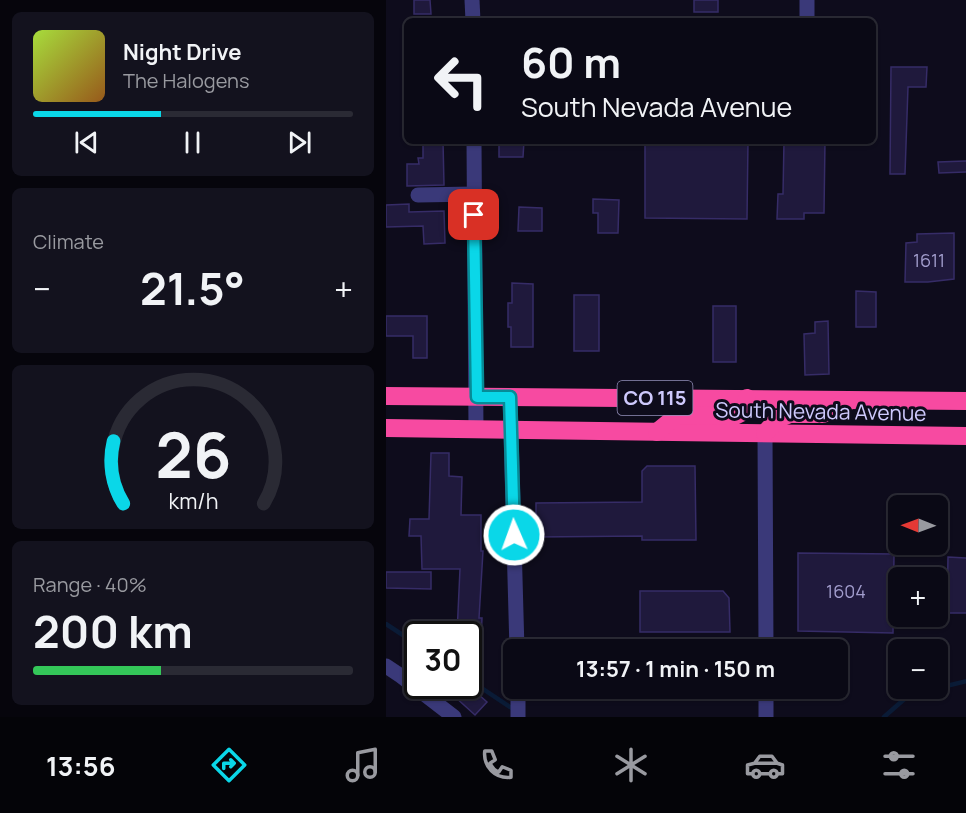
<!DOCTYPE html>
<html lang="en">
<head>
<meta charset="utf-8">
<style>
  :root { --surface:#0a0915; --page:#13121e; --text:#f1f3f6; --muted:#999aa0; --line:#2a2a34; --accent:#0ad7e8 }
  body { margin:0; font-family:Manrope,sans-serif; background:var(--page); color:var(--text); height:100vh; display:flex; flex-direction:column; font-size:22px; white-space:nowrap }
  * { box-sizing:border-box; margin:0 }
  p { font-size:20px; color:var(--muted) }
  .icon { flex:none; width:33px; height:33px; fill:none; stroke:currentColor; stroke-width:2; stroke-linecap:round; stroke-linejoin:round }
  .map { position:relative; flex:1; overflow:hidden }
  .panel { display:flex; flex-direction:column; gap:12px; padding:12px; background:#06050c; width:386px }
  .panel>* { flex:none }
  .banner { position:absolute; left:18px; top:18px; width:472px; height:126px; border-radius:9px; box-shadow:0 2px 4px #0004,0 0 0 2px var(--line); background:#0a0915; color:var(--text); overflow:hidden }
  .needle { width:39px; rotate:271deg }
  .fabs { position:absolute; left:502px; top:495px; display:grid; gap:12px }
  .fabs a { display:grid; place-items:center; width:60px; height:60px; border-radius:9px; background:var(--surface); box-shadow:0 2px 4px #0004,0 0 0 2px var(--line); font-size:30px }
  .speed { position:absolute; left:18px; top:621px; display:flex; gap:12px; font-size:30px; font-weight:700; text-align:center }
  .speed>* { display:grid; place-content:center; width:78px; height:78px; border-radius:50%; background:var(--surface); box-shadow:0 2px 4px #0004,0 0 0 2px var(--line); line-height:1 }
  .speed .limit { border:3px solid #111; border-radius:9px; background:#fff; color:#111 }
  .pin { position:absolute; display:grid; place-items:center; width:51px; height:51px; color:#fff; margin:-26px; border-radius:12px; box-shadow:0 3px 9px #0006 }
  .me { position:absolute; width:66px; margin:-33px; rotate:358deg; stroke-linejoin:round; filter:drop-shadow(0 0 4px #0008) }
  .turn { display:flex; align-items:center; gap:21px; height:126px; padding:0 18px; font-size:27px }
  .turn .icon { width:78px; height:78px; stroke-width:2.5 }
  .turn b { display:block; font-size:42px; line-height:51px }
  .big { font-size:45px; font-weight:700; line-height:1.1 }
  .panel .widget { flex:1; display:flex; flex-direction:column; justify-content:center; gap:9px; min-width:0; padding:0 21px; border-radius:9px; background:var(--page) }
  .panel .dial { align-items:center; gap:0 }
  .dial svg { height:156px; overflow:visible; fill:none; stroke:var(--line); stroke-width:7; stroke-linecap:round; text-anchor:middle }
  .dial text { fill:var(--text); stroke:none }
  .song { display:flex; align-items:center; gap:18px }
  .cover { width:72px; height:72px; border-radius:9px; background:linear-gradient(135deg,hsl(80 70% 55%),hsl(30 70% 35%)) }
  .played { height:6px; border-radius:3px; background:linear-gradient(90deg,var(--accent) 40%,var(--line) 40%) }
  .keys { display:flex; justify-content:space-around; direction:ltr }
  .heat { display:flex; justify-content:space-between; align-items:center; font-size:33px; direction:ltr }
  .charge { height:9px; border-radius:4px; background:linear-gradient(90deg,#34c759 40%,var(--line) 0) }
  .trip { position:absolute; left:117px; top:639px; width:345px; height:60px; border-radius:9px; background:var(--surface); box-shadow:0 2px 4px #0004,0 0 0 2px var(--line); font-weight:700; line-height:60px; text-align:center }
  .dock { display:flex; height:96px; justify-content:space-around; align-items:center; background:#040408; color:var(--muted) }
  .dock .icon { width:42px; height:42px }
  .dock .active { color:var(--accent) }
  .dock b { font-size:27px; color:var(--text) }
  main { display:flex; flex:1; min-height:0 }
  .map>svg:first-child { display:block }
  .lines { fill:none; stroke-linecap:round; stroke-linejoin:round }
  .stream { stroke:#0a1b36; stroke-width:4.5 }
  .building { fill:#1f193c; stroke:#362c67; stroke-width:1.5 }
  .minor { stroke:#3a3979; stroke-width:15 }
  .highway { stroke:#f74aa1; stroke-width:18 }
  .route-casing { stroke:#068c97; stroke-width:15 }
  .route { stroke:#0ad7e8; stroke-width:10 }
  .labels { text-anchor:middle; stroke-width:6; stroke-linejoin:round; paint-order:stroke }
  .number-label { font-size:18px; fill:#a29dcd }
  .shield { fill:#0e0c1c; stroke:#9490ba; stroke-width:1.5 }
  .shield-label { font-size:20px; font-weight:bold; fill:#cec9fd }
  .street-label { font-size:21px; fill:#cec9fd; stroke:#0e0c1c }
</style>
</head>
<body>
<main>
<section class="panel">
<div class="widget">
<div class="song"><i class="cover"></i><div><b>Night Drive</b><p>The Halogens</p></div></div>
<div class="played"></div>
<div class="keys"><svg class="icon" aria-label="previous" viewBox="0 0 24 24"><path d="M18 5L8 12l10 7zM5 5v14"/></svg><svg class="icon" aria-label="pause" viewBox="0 0 24 24"><path d="M8 5v14M16 5v14"/></svg><svg class="icon" aria-label="next" viewBox="0 0 24 24"><path d="M6 5l10 7-10 7zM19 5v14"/></svg></div>
</div>
<div class="widget"><p>Climate</p>
<div class="heat"><a>−</a><b class="big">21.5°</b><a>+</a></div>
</div>
<div class="widget dial"><svg viewBox="0 0 100 80">
<path d="M14 69A42 42 0 1 1 86 69"/>
<path d="M14 69A42 42 0 0 1 9 37" stroke="#0ad7e8"/>
<text x="50" y="56" font-size="32" font-weight="700">26</text>
<text x="50" y="72" font-size="11">km/h</text>
</svg></div>
<div class="widget"><p>Range · 40%</p><b class="big">200 km</b><div class="charge"></div></div>
</section>
<div class="map">
<svg width="581" height="717" viewBox="0 0 581 717">
  <rect width="100%" height="100%" fill="#0e0c1c"/>
  <g class="lines">
    <g class="stream">
      <polyline points="0,624 32,645"/>
      <polyline points="82,679 127,709"/>
      <polyline points="552,688 581,681"/>
      <polyline points="498,717 523,695 550,688"/>
    </g>
  </g>
  <g class="building">
    <polygon points="28,0 44,0 45,14 28,14"/>
    <rect x="308" y="0" width="24" height="12"/>
    <polygon points="505,67 541,67 540,87 522,87 519,174 504,174"/>
    <polygon points="37,141 57,141 58,185 21,186 21,164 33,164 32,158 37,158"/>
    <polygon points="113,141 138,141 137,157 113,157"/>
    <polygon points="259,141 362,141 361,219 259,218"/>
    <polygon points="398,141 439,141 438,213 418,213 418,219 391,219 392,194 397,194"/>
    <polygon points="581,161 581,172 553,173 552,162"/>
    <polygon points="207,199 233,200 232,233 212,233 212,213 207,213"/>
    <polygon points="23,204 23,212 58,211 59,243 38,244 37,226 0,227 0,205"/>
    <polygon points="133,207 156,208 156,231 132,231"/>
    <polygon points="568,233 568,279 542,282 519,282 520,243 531,242 531,234"/>
    <polygon points="126,283 147,284 147,347 125,347 125,327 122,327 122,303 126,303"/>
    <polygon points="470,291 490,292 490,327 470,327"/>
    <rect x="188" y="295" width="25" height="56"/>
    <rect x="327" y="306" width="23" height="56"/>
    <polygon points="0,316 41,316 41,358 27,358 27,336 0,336"/>
    <polygon points="442,321 443,374 419,375 418,334 429,333 429,322"/>
    <polygon points="45,453 63,453 63,476 76,477 75,515 95,515 95,551 97,551 93,618 96,618 95,639 82,639 82,634 71,634 74,569 36,569 35,536 23,536 24,519 43,519"/>
    <polygon points="261,466 309,466 310,540 256,540 256,536 150,537 150,503 256,502 256,471"/>
    <polygon points="412,553 508,554 507,633 412,631"/>
    <polygon points="562,557 581,558 581,613 561,613"/>
    <polygon points="0,572 45,572 45,589 0,588"/>
    <polygon points="254,591 337,591 343,598 344,632 254,632"/>
    <polygon points="57,686 83,686 101,702 89,715"/>
  </g>
  <g class="lines">
    <g class="minor">
      <polyline points="86,0 87,21"/>
      <polyline points="421,18 421,0"/>
      <polyline points="88,141 90,430"/>
      <polyline points="32,195 88,194"/>
      <polyline points="124,397 131,650"/>
      <polyline points="379,433 380,650"/>
      <polyline points="0,666 15,676 68,717"/>
      <polyline points="132,688 132,717"/>
      <polyline points="380,717 380,688"/>
    </g>
    <g class="highway">
      <polyline points="0,396 581,401"/>
      <polyline points="0,428 581,436"/>
      <polyline points="271,432 292,415 349,416 359,411 361,398"/>
      <polyline points="379,433 392,419 404,414 437,414 463,401"/>
    </g>
  </g>
  <g class="lines">
    <defs>
      <polyline id="route" points="88,215 91,397 124,397 128,535"/>
    </defs>
    <use href="#route" class="route-casing"/>
    <use href="#route" class="route"/>
  </g>
  <g class="labels">
    <g class="number-label">
      <text x="543" y="267">1611</text>
      <text x="460" y="598">1604</text>
    </g>
    <rect class="shield" x="231.5" y="381" width="75" height="34" rx="4.5"/>
    <g class="shield-label">
      <text x="269" y="405">CO 115</text>
    </g>
    <g class="street-label">
      <text transform="translate(435 412) rotate(1)" y="7">South Nevada Avenue</text>
    </g>
  </g>
</svg>
<div class="fabs">
<a><svg class="needle" viewBox="-14 -14 28 28"><path d="M0-13l5 13h-10z" fill="#e53935"/><path d="M0 13l5-13h-10z" fill="#999aa0"/></svg></a>
<a>+</a>
<a>−</a>
</div>
<div class="speed"><div class="limit">30</div></div>
<div class="pin" style="left:88px;top:215px;background:#d93025"><svg class="icon" aria-label="arrive" viewBox="0 0 24 24"><path d="M6 21V4h12l-3 4 3 4H6"/></svg></div>
<svg class="me" style="left:128px;top:535px" viewBox="-20 -20 40 40"><circle r="17" fill="#0ad7e8" stroke="#fff" stroke-width="3"/><path d="M0-11L8 9 0 5-8 9z" fill="#fff"/></svg>
<div class="trip">13:57 · 1 min · 150 m</div>
<div class="banner">
<div class="turn"><svg class="icon" aria-label="left" viewBox="0 0 24 24"><path d="M17 20v-9H6M10 6l-5 5 5 5"/></svg><div><b>60 m</b>South Nevada Avenue</div></div>
</div>
</div>
</main>
<nav class="dock">
<b>13:56</b>
<svg class="icon active" aria-label="directions" viewBox="0 0 24 24"><path d="M12 3l9 9-9 9-9-9zM9 14v-3h6M13 9l2 2-2 2"/></svg>
<svg class="icon" aria-label="music" viewBox="0 0 24 24"><path d="M9 18V5l10-2v13"/><circle cx="6" cy="18" r="3"/><circle cx="16" cy="16" r="3"/></svg>
<svg class="icon" aria-label="phone" viewBox="0 0 24 24"><path d="M5 4h4l2 5-3 2q2 4 5 5l2-3 5 2v4C11 20 4 13 5 4z"/></svg>
<svg class="icon" aria-label="climate" viewBox="0 0 24 24"><path d="M12 3v18M4 7l16 10M4 17L20 7"/></svg>
<svg class="icon" aria-label="car" viewBox="0 0 24 24"><path d="M5 17H2v-5l4-1 3-4h7l3 4 3 1v5h-3M9 17h6M6 11h13"/><circle cx="7" cy="17" r="2"/><circle cx="17" cy="17" r="2"/></svg>
<svg class="icon" aria-label="filters" viewBox="0 0 24 24"><path d="M4 7h16M4 17h16"/><circle cx="9" cy="7" r="2"/><circle cx="15" cy="17" r="2"/></svg>
</nav>
</body>
</html>
